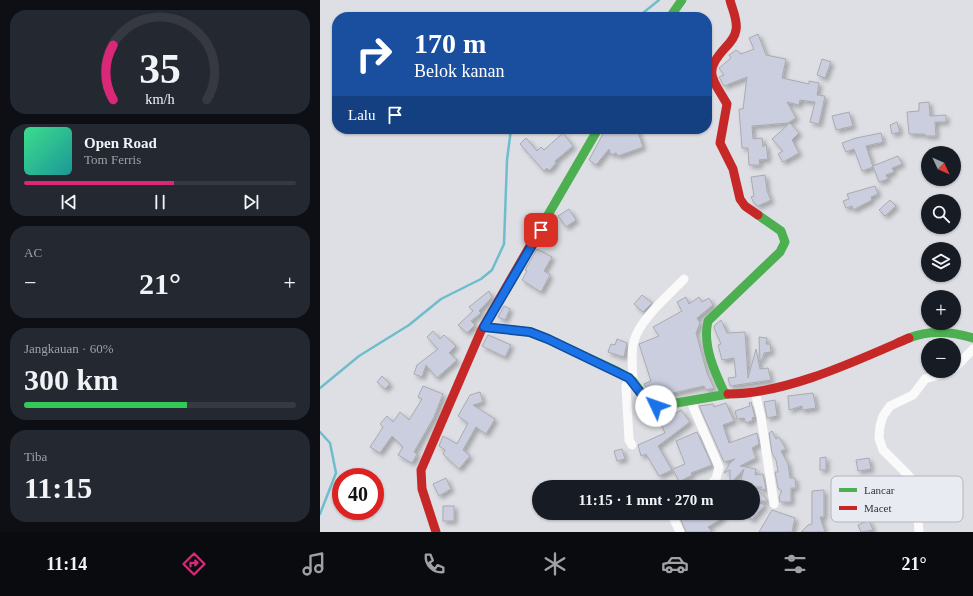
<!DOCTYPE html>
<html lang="id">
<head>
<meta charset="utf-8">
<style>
  :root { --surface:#171b24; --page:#242831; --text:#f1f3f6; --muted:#9ea1a6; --line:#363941; --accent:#db2777 }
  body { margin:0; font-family:Georgia,serif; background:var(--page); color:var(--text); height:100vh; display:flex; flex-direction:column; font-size:15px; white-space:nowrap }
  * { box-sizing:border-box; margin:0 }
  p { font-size:13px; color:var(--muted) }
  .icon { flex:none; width:22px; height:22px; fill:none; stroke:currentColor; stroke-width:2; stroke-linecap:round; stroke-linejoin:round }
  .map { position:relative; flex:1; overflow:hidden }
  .drawer { display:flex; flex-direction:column; gap:10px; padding:10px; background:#0d0f14; width:320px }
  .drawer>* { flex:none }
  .hud { position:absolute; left:12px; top:12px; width:380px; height:122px; border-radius:16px; box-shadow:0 1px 3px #0004; background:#1a4fa0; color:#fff; overflow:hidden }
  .needle { width:26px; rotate:134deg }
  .fabs { position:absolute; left:601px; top:146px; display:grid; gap:8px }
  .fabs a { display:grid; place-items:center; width:40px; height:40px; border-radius:50%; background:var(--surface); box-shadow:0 1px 3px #0004; font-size:20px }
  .speed { position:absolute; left:12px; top:468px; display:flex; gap:8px; font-size:20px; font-weight:700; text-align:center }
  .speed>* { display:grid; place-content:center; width:52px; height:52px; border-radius:50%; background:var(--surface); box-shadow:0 1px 3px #0004; line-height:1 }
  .speed .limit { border:6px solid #d22; background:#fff; color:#111 }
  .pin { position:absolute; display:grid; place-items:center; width:34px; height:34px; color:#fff; margin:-17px; border-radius:8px; box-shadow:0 2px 6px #0006 }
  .me { position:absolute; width:44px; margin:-22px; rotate:312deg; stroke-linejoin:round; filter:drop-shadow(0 0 3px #0008) }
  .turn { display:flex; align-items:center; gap:14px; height:84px; padding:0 16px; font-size:18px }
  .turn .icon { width:52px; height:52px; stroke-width:2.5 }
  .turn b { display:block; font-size:28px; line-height:34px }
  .then { display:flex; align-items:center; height:38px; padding:0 16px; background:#0003; gap:8px; font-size:15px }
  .big { font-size:30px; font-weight:800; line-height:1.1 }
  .drawer .card { flex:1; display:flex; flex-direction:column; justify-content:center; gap:6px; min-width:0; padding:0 14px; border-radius:16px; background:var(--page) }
  .drawer .dial { align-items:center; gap:0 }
  .dial svg { height:104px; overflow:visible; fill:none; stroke:var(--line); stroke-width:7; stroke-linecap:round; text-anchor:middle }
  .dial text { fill:var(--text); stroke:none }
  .song { display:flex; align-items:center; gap:12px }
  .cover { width:48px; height:48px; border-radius:6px; background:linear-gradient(135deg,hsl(150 70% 55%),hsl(180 70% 35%)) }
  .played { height:4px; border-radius:2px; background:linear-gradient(90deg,var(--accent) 55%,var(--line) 55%) }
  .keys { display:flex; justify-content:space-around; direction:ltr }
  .heat { display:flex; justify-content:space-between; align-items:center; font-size:22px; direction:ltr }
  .charge { height:6px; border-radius:3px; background:linear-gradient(90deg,#34c759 60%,var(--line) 0) }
  .trip { position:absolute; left:212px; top:480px; width:228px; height:40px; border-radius:20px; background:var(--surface); box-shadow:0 1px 3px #0004; font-weight:800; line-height:40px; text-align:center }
  .tab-bar { display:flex; height:64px; justify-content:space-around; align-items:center; background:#090b0e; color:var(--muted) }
  .tab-bar .icon { width:28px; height:28px }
  .tab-bar .on { color:var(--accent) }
  .tab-bar b { font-size:18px; color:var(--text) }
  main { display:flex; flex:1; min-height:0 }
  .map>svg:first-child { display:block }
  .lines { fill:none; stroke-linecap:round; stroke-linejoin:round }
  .stream { stroke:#6fbdcc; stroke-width:2.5 }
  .building { fill:#cbcede; stroke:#aaabaf; filter:url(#shadow) }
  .street { stroke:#fafafb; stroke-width:9 }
  .fast { stroke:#4caf50; stroke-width:9 }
  .jam { stroke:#c62828; stroke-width:9 }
  .route-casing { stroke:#114b97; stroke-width:10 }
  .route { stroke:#1a73e8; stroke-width:7 }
  .key { fill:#e9ebf3; stroke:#b3b4bb; stroke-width:1 }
  .key-label { font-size:11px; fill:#343437 }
</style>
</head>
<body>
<main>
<section class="drawer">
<div class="card dial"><svg viewBox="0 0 100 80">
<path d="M14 69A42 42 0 1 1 86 69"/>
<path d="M14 69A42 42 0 0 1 14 27" stroke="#db2777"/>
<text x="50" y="56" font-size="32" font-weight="700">35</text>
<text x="50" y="72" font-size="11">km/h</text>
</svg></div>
<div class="card">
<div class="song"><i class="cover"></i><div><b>Open Road</b><p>Tom Ferris</p></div></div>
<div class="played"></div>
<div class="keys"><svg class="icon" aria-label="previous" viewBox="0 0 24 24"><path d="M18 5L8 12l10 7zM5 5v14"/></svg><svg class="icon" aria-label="pause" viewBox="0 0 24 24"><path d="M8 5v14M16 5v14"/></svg><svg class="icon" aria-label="next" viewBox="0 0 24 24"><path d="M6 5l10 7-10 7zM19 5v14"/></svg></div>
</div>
<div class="card"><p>AC</p>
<div class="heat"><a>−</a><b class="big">21°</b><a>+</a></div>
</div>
<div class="card"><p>Jangkauan · 60%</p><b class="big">300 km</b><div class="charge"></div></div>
<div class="card"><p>Tiba</p><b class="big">11:15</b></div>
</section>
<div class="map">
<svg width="653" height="532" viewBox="0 0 653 532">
  <defs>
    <filter id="shadow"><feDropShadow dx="3" dy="3" stdDeviation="2" flood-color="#0004"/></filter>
  </defs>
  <rect width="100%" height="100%" fill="#dedfe4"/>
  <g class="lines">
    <g class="stream">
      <polyline points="318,17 339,0"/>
      <polyline points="0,388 39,356 89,325 121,299 161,279 172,270 184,244 187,160 191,129"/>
      <polyline points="0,432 10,443 16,473 0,514"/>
    </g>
  </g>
  <g class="building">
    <polygon points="438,34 446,55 466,59 462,78 489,84 489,81 499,83 497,95 505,96 499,124 490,122 495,102 480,100 479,105 467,102 476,118 468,123 432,126 433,139 442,138 443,147 446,144 448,159 439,160 440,165 429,165 428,148 422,148 419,109 423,109 427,77 404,86 399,77 404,75 399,68 411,58 409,55 416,50 421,54 434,49 429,38"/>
    <polygon points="502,59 511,62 505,78 497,75"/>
    <polygon points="609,102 610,116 626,115 626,122 615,122 616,136 605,136 605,134 589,134 587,112 599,111 599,103"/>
    <polygon points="529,112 533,126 516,130 512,116"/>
    <polygon points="577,122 580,132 572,134 570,125"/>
    <polygon points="470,123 479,133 472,140 479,153 463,162 458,154 463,151 452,139"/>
    <polygon points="295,129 317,129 323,147 298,156 296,153 291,155 289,149 276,165 269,160 285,130 290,132"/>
    <polygon points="243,133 253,146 235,161 236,163 229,171 227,168 224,171 200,144 206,138 217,151 221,147 224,150"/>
    <polygon points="561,133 563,142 546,146 553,167 542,171 534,149 526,152 522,143 536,138"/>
    <polygon points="578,156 582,164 572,168 574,172 566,175 568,179 559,182 553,166"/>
    <polygon points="445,175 447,191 451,200 438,206 434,203 431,197 434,196 431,177"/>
    <polygon points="555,186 558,194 551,197 552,200 533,210 532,206 526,208 523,201 529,199 527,194"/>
    <polygon points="570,200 576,206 565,216 559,210"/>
    <polygon points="249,209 256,220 246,227 238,216"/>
    <polygon points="217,249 232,257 224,271 230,275 221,292 202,280 207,271 205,270"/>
    <polygon points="169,291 172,297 159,311 161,313 151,321 155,325 147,333 138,325 153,311 149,307"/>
    <polygon points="322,295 332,303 323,312 314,304"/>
    <polygon points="366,297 369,304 379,297 382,302 389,298 393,305 377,318 380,323 376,333 387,373 394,388 386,390 384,386 349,394 350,396 341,398 339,391 331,394 324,384 331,381 319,344 339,336 333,327 362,311 357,302"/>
    <polygon points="184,306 190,309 185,320 178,317"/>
    <polygon points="401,320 407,333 425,332 428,378 436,349 440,369 448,368 451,380 410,386 408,378 416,377 414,358 402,360 398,345 401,344 394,328 395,325"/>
    <polygon points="113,331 120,339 124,335 136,346 129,353 137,360 117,378 106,365 102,377 94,374 97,365 118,349 107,337"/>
    <polygon points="168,335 191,345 185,357 162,346"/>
    <polygon points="439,337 447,338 446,344 450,344 451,352 444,353 442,360 440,360"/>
    <polygon points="297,339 307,343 304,357 288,352 291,344 295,345"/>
    <polygon points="62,376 70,384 65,389 57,382"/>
    <polygon points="103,386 123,394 114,417 94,452 97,454 92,463 78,455 83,447 72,436 60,453 50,447 63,427 60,424 67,416 73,422 80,412 89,420 102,399 98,397"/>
    <polygon points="160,392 163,402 153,405 175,419 166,434 156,427 143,450 150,456 139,469 123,454 125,450 119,446 123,436 137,444 148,423 138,416 150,395"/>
    <polygon points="493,393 496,408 482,410 482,406 469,410 468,396"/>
    <polygon points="455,400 457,416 447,418 444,402"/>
    <polygon points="431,402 435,417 432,418 433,420 426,423 424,418 417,419 415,411 430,406 429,403"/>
    <polygon points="406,403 414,421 403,425 409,443 437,433 439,444 432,448 436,458 420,466 436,469 435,475 443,474 446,489 440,490 442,487 419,487 424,469 410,484 410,470 404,473 410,463 415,459 404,462 379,406 393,404 394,407"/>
    <polygon points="361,410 370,422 338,446 352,470 339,476 326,454 321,456 318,445 345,433 337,415 348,412 350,417"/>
    <polygon points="452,431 456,439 459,437 466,449 461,451 468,464 470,478 475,478 476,488 471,488 471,502 460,502 459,497 462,491 458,488 455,472 458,472 456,460 452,453 449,433"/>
    <polygon points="377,432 392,465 371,473 372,475 359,482 353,469 365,464 356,441"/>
    <polygon points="302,449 305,459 297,461 294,451"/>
    <polygon points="506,457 506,470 500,470 500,458"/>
    <polygon points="549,458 551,469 538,471 536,460"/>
    <polygon points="126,478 131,489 119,496 113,484"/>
    <polygon points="504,490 504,517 500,517 505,532 481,532 488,525 492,524 492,491"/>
    <polygon points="439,491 448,501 435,501 445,505 432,520 423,513 433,513 433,496"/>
    <rect x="123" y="506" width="11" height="15"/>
    <polygon points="452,510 475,518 472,532 439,532"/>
    <polygon points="358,513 400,513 403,518 388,527 392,532 366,532"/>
    <polygon points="549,520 553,530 541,532 538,525"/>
  </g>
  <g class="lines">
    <g class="street">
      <polyline points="634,369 653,349"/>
      <polyline points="309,378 306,386 309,440 312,445"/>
      <path d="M313 381C313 368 310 353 314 341 320 319 349 295 364 279"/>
      <polyline points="435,392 441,417 454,504"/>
      <polyline points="371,402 399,467 396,479 388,487"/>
      <polyline points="351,513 360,532"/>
      <polyline points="599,532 596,486 589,476 563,450 559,438 560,426 563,416 570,406 593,395 605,379 631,371"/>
    </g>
    <g class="fast">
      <polyline points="350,17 362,0"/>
      <polyline points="218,232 278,129"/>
      <polyline points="164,327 210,332 228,339 297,371 313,381 327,401 339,406 408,394"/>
      <path d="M589 338C609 330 633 332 653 338"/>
      <path d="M405 394C395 373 382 345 388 321L460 252 465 242 461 231 438 215"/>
    </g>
    <g class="jam">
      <path d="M410 0C412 9 418 20 416 30 415 37 410 43 405 48 382 73 393 79 407 104L400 143 413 169 420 199 425 206 438 215"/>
      <path d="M408 394C466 394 536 361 589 338"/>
      <polyline points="116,532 102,489 101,470 161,331 218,232"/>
    </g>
  </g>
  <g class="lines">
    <defs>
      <polyline id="route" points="221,230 164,327 210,332 228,339 309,378 327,401 336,406"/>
    </defs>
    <use href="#route" class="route-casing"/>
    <use href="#route" class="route"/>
  </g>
  <rect x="511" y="476" width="132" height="46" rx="6" class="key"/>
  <rect x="519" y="488" width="18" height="4" fill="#4caf50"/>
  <rect x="519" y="506" width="18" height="4" fill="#c62828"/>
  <g class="key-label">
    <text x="544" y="494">Lancar</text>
    <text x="544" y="512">Macet</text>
  </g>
</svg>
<div class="fabs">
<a><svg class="needle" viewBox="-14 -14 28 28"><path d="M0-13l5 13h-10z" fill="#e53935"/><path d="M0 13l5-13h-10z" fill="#9ea1a6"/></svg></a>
<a><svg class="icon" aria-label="search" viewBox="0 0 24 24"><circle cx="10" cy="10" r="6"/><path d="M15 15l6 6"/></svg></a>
<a><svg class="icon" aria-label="layers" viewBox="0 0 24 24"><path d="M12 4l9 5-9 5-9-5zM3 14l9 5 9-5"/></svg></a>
<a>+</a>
<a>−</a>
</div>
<div class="speed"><div class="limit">40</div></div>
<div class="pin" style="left:221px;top:230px;background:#d93025"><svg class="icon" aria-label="arrive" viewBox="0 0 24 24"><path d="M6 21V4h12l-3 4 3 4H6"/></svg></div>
<svg class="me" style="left:336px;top:406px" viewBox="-20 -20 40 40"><circle r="19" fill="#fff"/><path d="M0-13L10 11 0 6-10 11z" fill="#1a73e8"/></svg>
<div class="trip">11:15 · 1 mnt · 270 m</div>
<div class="hud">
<div class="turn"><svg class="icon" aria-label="right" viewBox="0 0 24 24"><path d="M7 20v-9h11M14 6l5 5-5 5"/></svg><div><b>170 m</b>Belok kanan</div></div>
<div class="then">Lalu<svg class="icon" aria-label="arrive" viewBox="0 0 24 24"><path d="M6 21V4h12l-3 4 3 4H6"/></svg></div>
</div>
</div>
</main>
<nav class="tab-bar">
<b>11:14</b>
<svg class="icon on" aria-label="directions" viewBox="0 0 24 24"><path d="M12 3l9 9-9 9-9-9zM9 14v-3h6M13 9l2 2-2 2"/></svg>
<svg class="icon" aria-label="music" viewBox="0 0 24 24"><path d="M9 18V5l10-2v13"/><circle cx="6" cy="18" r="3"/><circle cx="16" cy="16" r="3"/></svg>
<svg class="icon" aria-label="phone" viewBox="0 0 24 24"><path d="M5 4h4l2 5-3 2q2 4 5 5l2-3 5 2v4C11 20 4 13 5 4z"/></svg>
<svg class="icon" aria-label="climate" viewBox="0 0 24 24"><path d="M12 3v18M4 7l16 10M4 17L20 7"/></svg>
<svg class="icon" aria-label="car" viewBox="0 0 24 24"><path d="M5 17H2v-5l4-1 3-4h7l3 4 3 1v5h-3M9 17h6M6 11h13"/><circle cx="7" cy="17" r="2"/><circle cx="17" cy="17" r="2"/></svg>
<svg class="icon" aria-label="filters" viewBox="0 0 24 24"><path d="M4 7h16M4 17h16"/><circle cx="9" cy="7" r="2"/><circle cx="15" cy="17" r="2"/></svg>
<b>21°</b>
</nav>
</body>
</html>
